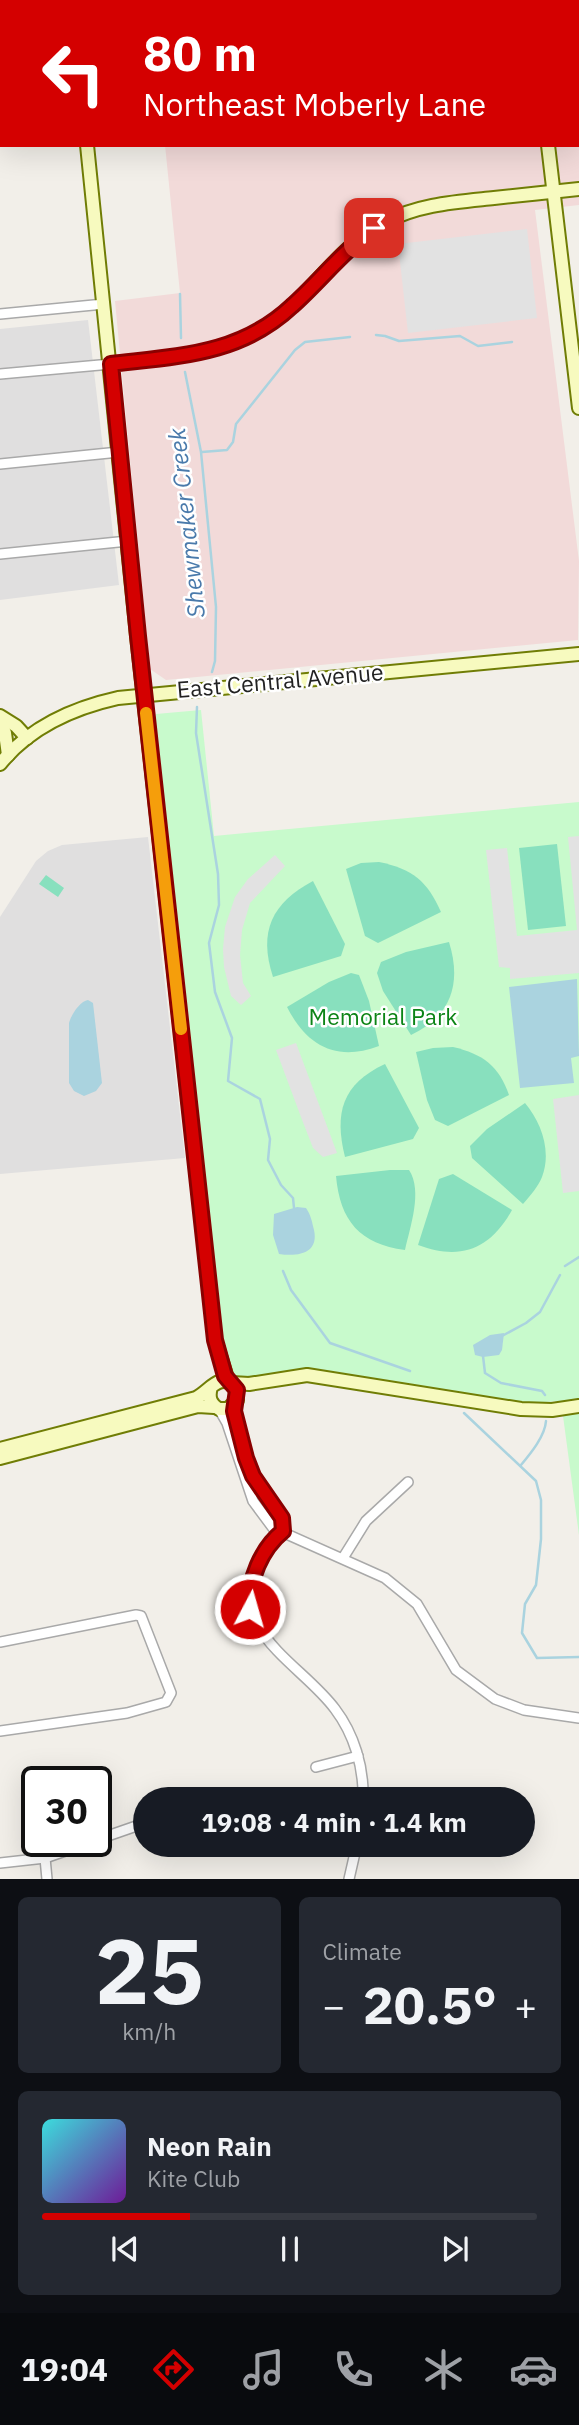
<!DOCTYPE html>
<html lang="en">
<head>
<meta charset="utf-8">
<style>
  :root { --surface:#171b24; --page:#242831; --text:#f1f3f6; --muted:#9ea1a6; --line:#363941; --accent:#d40000 }
  body { margin:0; font-family:"IBM Plex Sans",sans-serif; background:var(--page); color:var(--text); height:100vh; display:flex; flex-direction:column; font-size:26px; white-space:nowrap }
  * { box-sizing:border-box; margin:0 }
  p { font-size:23px; color:var(--muted) }
  .icon { flex:none; width:38px; height:38px; fill:none; stroke:currentColor; stroke-width:2; stroke-linecap:round; stroke-linejoin:round }
  .map { position:relative; height:1879px; overflow:hidden }
  .side { display:flex; flex-direction:column; gap:18px; padding:18px; background:#0d0f14; flex:1 }
  .side>* { flex:none }
  .guide { position:absolute; left:0px; top:0px; width:579px; height:147px; box-shadow:0 7px 28px #0002; background:#d40000; color:#fff; overflow:hidden }
  .speed { position:absolute; left:21px; top:1766px; display:flex; gap:14px; font-size:35px; font-weight:700; text-align:center }
  .speed>* { display:grid; place-content:center; width:91px; height:91px; border-radius:50%; background:var(--surface); box-shadow:0 7px 28px #0002; line-height:1 }
  .speed .limit { border:4px solid #111; border-radius:10px; background:#fff; color:#111 }
  .pin { position:absolute; display:grid; place-items:center; width:60px; height:60px; color:#fff; margin:-30px; border-radius:14px; box-shadow:0 4px 10px #0006 }
  .me { position:absolute; width:77px; margin:-38px; rotate:6deg; stroke-linejoin:round; filter:drop-shadow(0 0 5px #0008) }
  .turn { display:flex; align-items:center; gap:24px; height:147px; padding:0 28px; font-size:32px }
  .turn .icon { width:91px; height:91px; stroke-width:2.5 }
  .turn b { display:block; font-size:49px; line-height:60px }
  .big { font-size:52px; font-weight:800; line-height:1.1 }
  .side .tile { flex:1; display:flex; flex-direction:column; justify-content:center; gap:10px; min-width:0; padding:0 24px; border-radius:10px; background:var(--page) }
  .side .dial { align-items:center; gap:0 }
  .dial b { font-size:91px; line-height:1 }
  .song { display:flex; align-items:center; gap:21px }
  .cover { width:84px; height:84px; border-radius:10px; background:linear-gradient(135deg,hsl(180 70% 55%),hsl(280 70% 35%)) }
  .played { height:7px; border-radius:4px; background:linear-gradient(90deg,var(--accent) 30%,var(--line) 30%) }
  .keys { display:flex; justify-content:space-around; direction:ltr }
  .heat { display:flex; justify-content:space-between; align-items:center; font-size:38px; direction:ltr }
  .side .tiles { flex:1; display:grid; gap:18px; grid-template-columns:1fr 1fr }
  .tile:last-child { grid-column:span 2 }
  .trip { position:absolute; left:133px; top:1787px; width:402px; height:70px; border-radius:35px; background:var(--surface); box-shadow:0 7px 28px #0002; font-weight:800; line-height:70px; text-align:center }
  .menu { display:flex; height:112px; justify-content:space-around; align-items:center; background:#090b0e; color:var(--muted) }
  .menu .icon { width:49px; height:49px }
  .menu .current { color:var(--accent) }
  .menu b { font-size:32px; color:var(--text) }
  .map>svg:first-child { display:block }
  .residential { fill:#e0dfdf }
  .commercial { fill:#f2dad9 }
  .park { fill:#c8facc }
  .pitch { fill:#88e0be }
  .parking { fill:#e2e2e2 }
  .water { fill:#aad3df }
  .lines { fill:none; stroke-linecap:round; stroke-linejoin:round }
  .stream { stroke:#aad3df; stroke-width:2.5 }
  .street-casing { stroke:#a9a9a9; stroke-width:12 }
  .secondary-casing { stroke:#707d05; stroke-width:16 }
  .street { stroke:#fff; stroke-width:9 }
  .secondary { stroke:#f7fabf; stroke-width:12 }
  .route-casing { stroke:#8a0000; stroke-width:18 }
  .route { stroke:#d40000; stroke-width:12 }
  .slow { stroke:#f59e0b; stroke-width:12 }
  .labels { text-anchor:middle; stroke-width:5; stroke-linejoin:round; paint-order:stroke }
  .street-label { font-size:23px; fill:#222; stroke:#fff }
  .park-label { font-size:23px; fill:#0c8416; stroke:#fff }
  .water-label { font-size:24px; font-style:italic; fill:#4a7aab; stroke:#fff }
</style>
</head>
<body>
<div class="map">
<svg width="579" height="1879" viewBox="0 0 579 1879">
  <rect width="100%" height="100%" fill="#f2efe9"/>
  <g class="residential">
    <rect x="84" y="0" width="224" height="2"/>
    <polygon points="88,320 119,585 0,600 0,329"/>
    <polygon points="148,837 185,1158 0,1174 0,917 36,861 48,851 62,845"/>
  </g>
  <polygon class="commercial" points="308,0 579,0 579,205 535,210 579,561 578,640 166,680 150,669 115,301 180,293 165,145 578,145 578,2"/>
  <polygon class="park" points="201,710 214,836 579,802 579,1535 561,1401 530,1403 312,1368 236,1380 230,1375 225,1367 154,722 156,714"/>
  <g class="pitch">
    <polygon points="557,844 566,926 528,930 519,848"/>
    <path d="M379 862C413 869 427 881 441 912L378 943 365 936 346 869 361 863Z"/>
    <polygon points="46,875 64,888 58,897 39,884"/>
    <path d="M313 881 345 944 341 956 273 977C258 931 272 903 313 881Z"/>
    <path d="M449 942C462 984 451 1016 411 1035L383 991 377 973 381 962 406 952Z"/>
    <path d="M351 973 359 975 369 1001 379 1046C336 1062 307 1046 287 1007L329 982Z"/>
    <path d="M453 1047C483 1054 499 1066 509 1095L448 1126 435 1120 427 1100 416 1052 433 1048Z"/>
    <path d="M385 1064 419 1128 413 1139 345 1157C334 1113 342 1084 385 1064Z"/>
    <path d="M525 1103C541 1122 552 1151 542 1177 538 1187 530 1196 523 1204L472 1158 470 1146 487 1129Z"/>
    <path d="M390 1170H409C423 1191 410 1227 405 1250 360 1244 340 1221 336 1176Z"/>
    <path d="M453 1174 512 1210C490 1249 461 1261 418 1245L439 1179Z"/>
  </g>
  <g class="parking">
    <polygon points="0,0 35,2 2,2 0,85"/>
    <polygon points="527,229 537,318 408,333 398,244"/>
    <polygon points="579,836 579,973 510,979 510,968 499,967 486,850 507,848 517,936 577,930 568,837"/>
    <polygon points="275,855 285,866 250,903 242,930 240,955 243,983 251,996 241,1005 231,996 224,967 223,949 225,927 235,897 248,879"/>
    <polygon points="296,1043 337,1153 323,1157 313,1148 301,1117 276,1050"/>
    <polygon points="579,1095 579,1191 563,1193 553,1099"/>
  </g>
  <g class="water">
    <polygon points="577,979 579,1056 571,1058 574,1083 520,1088 509,987"/>
    <path d="M88 1000 93 1003 102 1083 96 1091 84 1096 74 1091 69 1083V1023C71 1015 80 1001 88 1000Z"/>
    <path d="M297 1207 306 1208C311 1215 312 1222 314 1230 319 1253 299 1257 279 1254L273 1235 274 1214Z"/>
    <polygon points="504,1333 502,1350 499,1355 483,1357 475,1355 473,1345 490,1335"/>
  </g>
  <g class="lines">
    <g class="stream">
      <polyline points="180,294 181,338"/>
      <polyline points="376,335 385,336 399,341 460,336 478,346 512,342"/>
      <polyline points="185,372 201,452 216,607 215,661 212,672"/>
      <polyline points="202,452 227,450 233,442 236,424 295,350 305,342 350,337"/>
      <polyline points="197,707 196,733 218,874 219,905 209,943 215,992 232,1038 228,1081 260,1099 270,1139 268,1160 281,1185 293,1198 294,1208"/>
      <polyline points="565,1266 579,1257"/>
      <polyline points="283,1271 291,1290 330,1343 410,1371"/>
      <polyline points="502,1336 526,1323 540,1312 560,1275"/>
      <polyline points="483,1356 485,1373 501,1383 542,1391 545,1395"/>
      <polyline points="464,1413 536,1481 541,1500 541,1539 536,1585 525,1604 522,1633 537,1658 579,1657"/>
      <path d="M521 1465C531 1453 545 1436 546 1421"/>
    </g>
    <defs>
      <g id="street">
        <polyline points="0,314 104,304"/>
        <polyline points="0,374 111,364"/>
        <polyline points="0,464 119,452"/>
        <polyline points="0,554 128,541"/>
        <path d="M234 1405C235 1429 243 1458 254 1479 264 1496 282 1511 283 1531"/>
        <polyline points="219,1409 227,1423 253,1501 273,1528 385,1578 417,1604 456,1670 495,1699 524,1710 579,1718"/>
        <path d="M283 1531C272 1540 265 1552 259 1565 226 1632 302 1664 335 1709 354 1734 364 1767 363 1799"/>
        <polyline points="343,1558 366,1521 408,1482"/>
        <polyline points="0,1642 136,1615 141,1616 171,1693 166,1702 127,1713 0,1731"/>
        <polyline points="316,1767 358,1756"/>
        <polyline points="96,1840 145,1823"/>
        <polyline points="45,1858 47,1879"/>
        <polyline points="0,1863 45,1858 94,1841"/>
        <polyline points="349,1879 357,1844"/>
      </g>
      <g id="secondary">
        <polyline points="72,0 72,2"/>
        <polyline points="533,2 533,0"/>
        <polyline points="544,2 544,0"/>
        <polyline points="87,145 137,636 215,1340 228,1381"/>
        <polyline points="548,145 579,408"/>
        <path d="M111 364C178 356 242 355 294 304 323 276 349 241 385 222 419 204 456 202 494 198 522 195 551 192 579 189"/>
        <polyline points="0,716 16,726 27,738"/>
        <polyline points="0,722 5,733 8,755"/>
        <path d="M0 764C29 728 73 708 118 698L579 654"/>
        <polyline points="232,1383 249,1384 307,1375 521,1409 552,1410 579,1406"/>
        <path d="M0 1449 196 1398C210 1391 219 1372 235 1386L237 1400 228 1409H219C210 1404 208 1397 211 1387"/>
        <polyline points="0,1458 198,1406 214,1407"/>
      </g>
    </defs>
    <use href="#street" class="street-casing"/>
    <use href="#secondary" class="secondary-casing"/>
    <use href="#street" class="street"/>
    <use href="#secondary" class="secondary"/>
  </g>
  <g class="lines">
    <defs>
      <path id="route" d="M250 1609C248 1580 261 1549 283 1531L282 1518 253 1476 246 1458 234 1411 237 1390 225 1376 215 1340 138 636 111 364C178 356 240 355 292 306 320 281 343 251 374 228"/>
    </defs>
    <use href="#route" class="route-casing"/>
    <use href="#route" class="route"/>
    <polyline class="slow" points="146,713 181,1029"/>
  </g>
  <g class="labels">
    <g class="street-label">
      <text transform="translate(280 681) rotate(-5)" y="8">East Central Avenue</text>
    </g>
    <g class="park-label">
      <text x="383" y="1025">Memorial Park</text>
    </g>
    <g class="water-label">
      <text transform="translate(187 523) rotate(-96)" y="8">Shewmaker Creek</text>
    </g>
  </g>
</svg>
<div class="speed"><div class="limit">30</div></div>
<div class="pin" style="left:374px;top:228px;background:#d93025"><svg class="icon" aria-label="arrive" viewBox="0 0 24 24"><path d="M6 21V4h12l-3 4 3 4H6"/></svg></div>
<svg class="me" style="left:250px;top:1609px" viewBox="-20 -20 40 40"><circle r="17" fill="#d40000" stroke="#fff" stroke-width="3"/><path d="M0-11L8 9 0 5-8 9z" fill="#fff"/></svg>
<div class="trip">19:08 · 4 min · 1.4 km</div>
<div class="guide">
<div class="turn"><svg class="icon" aria-label="left" viewBox="0 0 24 24"><path d="M17 20v-9H6M10 6l-5 5 5 5"/></svg><div><b>80 m</b>Northeast Moberly Lane</div></div>
</div>
</div>
<section class="side">
<div class="tiles">
<div class="tile dial"><b>25</b><p>km/h</p></div>
<div class="tile"><p>Climate</p>
<div class="heat"><a>−</a><b class="big">20.5°</b><a>+</a></div>
</div>
<div class="tile">
<div class="song"><i class="cover"></i><div><b>Neon Rain</b><p>Kite Club</p></div></div>
<div class="played"></div>
<div class="keys"><svg class="icon" aria-label="previous" viewBox="0 0 24 24"><path d="M18 5L8 12l10 7zM5 5v14"/></svg><svg class="icon" aria-label="pause" viewBox="0 0 24 24"><path d="M8 5v14M16 5v14"/></svg><svg class="icon" aria-label="next" viewBox="0 0 24 24"><path d="M6 5l10 7-10 7zM19 5v14"/></svg></div>
</div>
</div>
</section>
<nav class="menu">
<b>19:04</b>
<svg class="icon current" aria-label="directions" viewBox="0 0 24 24"><path d="M12 3l9 9-9 9-9-9zM9 14v-3h6M13 9l2 2-2 2"/></svg>
<svg class="icon" aria-label="music" viewBox="0 0 24 24"><path d="M9 18V5l10-2v13"/><circle cx="6" cy="18" r="3"/><circle cx="16" cy="16" r="3"/></svg>
<svg class="icon" aria-label="phone" viewBox="0 0 24 24"><path d="M5 4h4l2 5-3 2q2 4 5 5l2-3 5 2v4C11 20 4 13 5 4z"/></svg>
<svg class="icon" aria-label="climate" viewBox="0 0 24 24"><path d="M12 3v18M4 7l16 10M4 17L20 7"/></svg>
<svg class="icon" aria-label="car" viewBox="0 0 24 24"><path d="M5 17H2v-5l4-1 3-4h7l3 4 3 1v5h-3M9 17h6M6 11h13"/><circle cx="7" cy="17" r="2"/><circle cx="17" cy="17" r="2"/></svg>
</nav>
</body>
</html>
